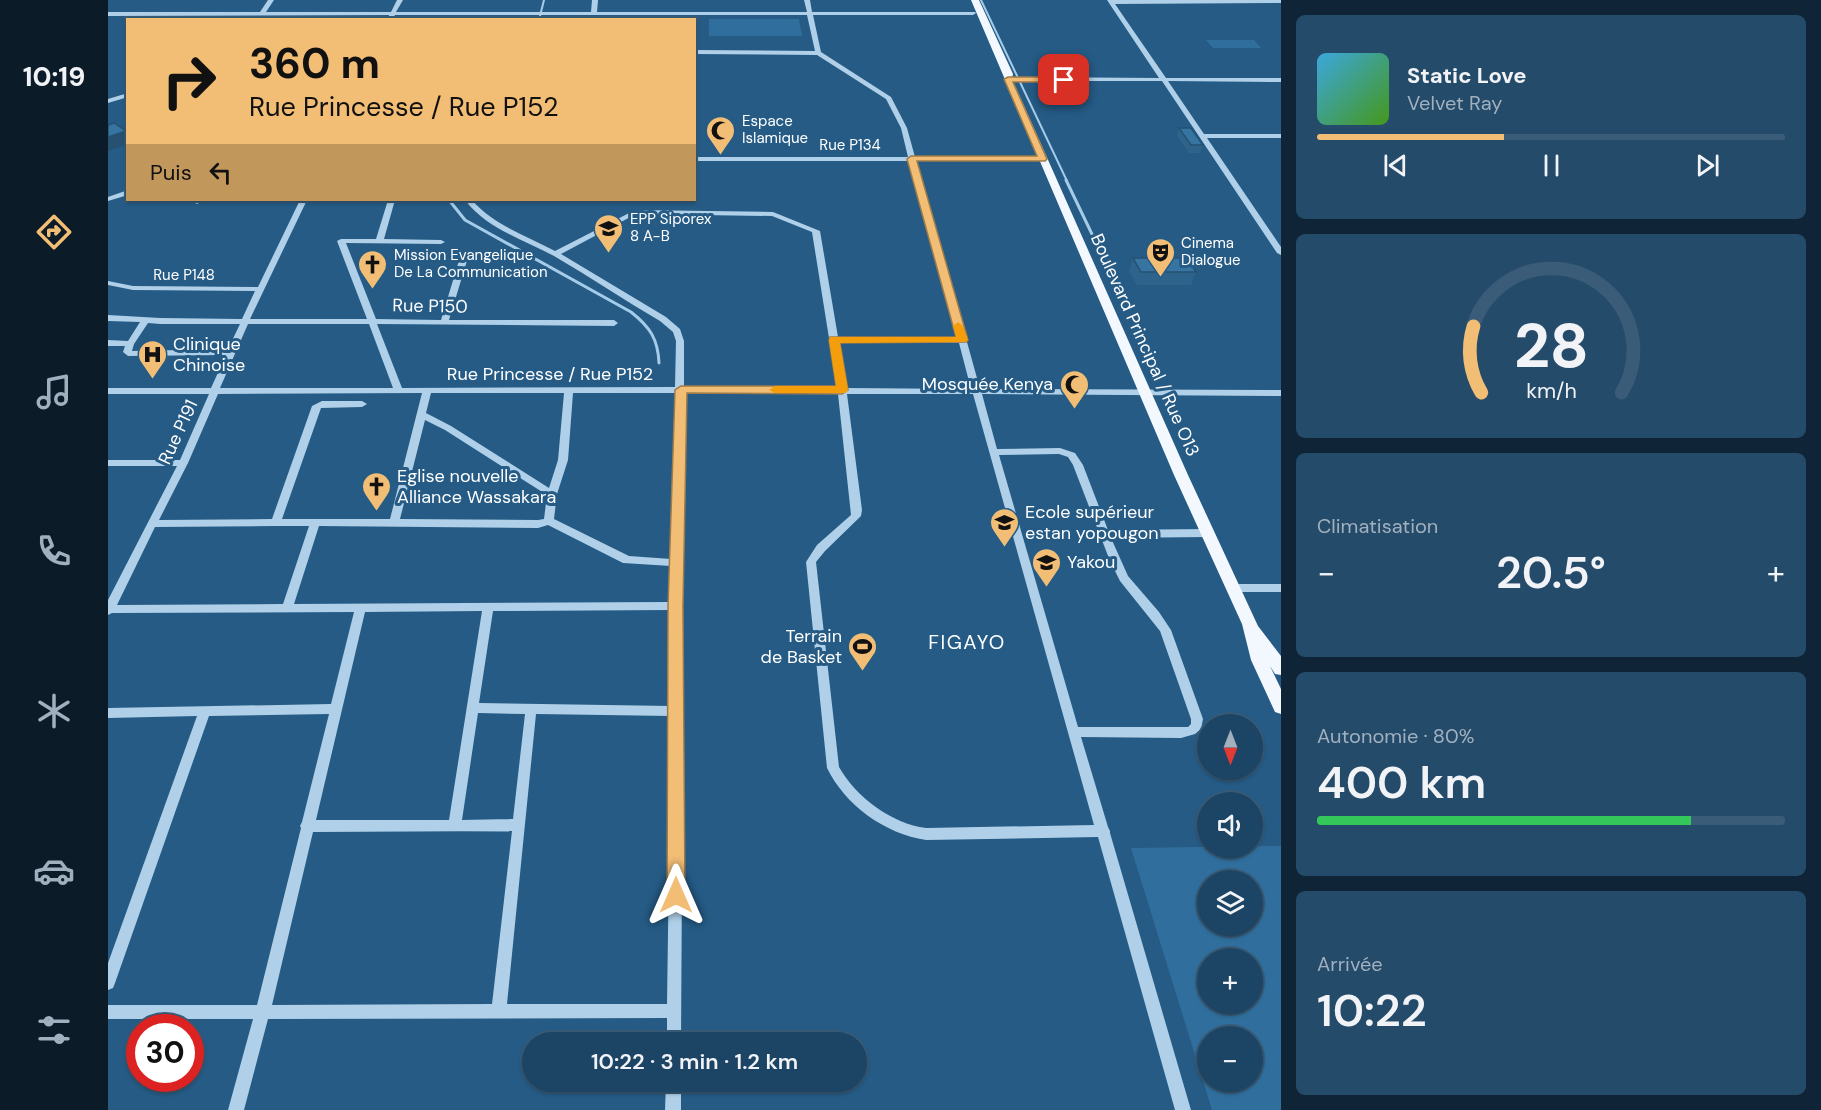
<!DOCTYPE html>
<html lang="fr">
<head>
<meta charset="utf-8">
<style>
  :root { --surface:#1c4464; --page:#254b6a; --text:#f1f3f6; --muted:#a0b0bf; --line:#3a5c78; --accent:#f2bd74 }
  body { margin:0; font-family:"DM Sans",sans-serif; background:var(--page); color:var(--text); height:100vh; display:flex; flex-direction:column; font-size:22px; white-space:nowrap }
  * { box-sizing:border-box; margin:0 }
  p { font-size:20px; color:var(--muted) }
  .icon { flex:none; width:33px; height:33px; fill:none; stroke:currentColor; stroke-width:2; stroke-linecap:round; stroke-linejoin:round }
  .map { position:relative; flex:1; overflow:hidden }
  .sheet { display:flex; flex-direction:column; gap:15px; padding:15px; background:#0f2537; width:540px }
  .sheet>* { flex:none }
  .top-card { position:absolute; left:18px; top:18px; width:570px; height:183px; border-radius:0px; box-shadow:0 2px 4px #0004,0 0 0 2px var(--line); background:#f2bd74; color:#111; overflow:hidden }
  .needle { width:39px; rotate:180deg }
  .buttons { position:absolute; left:1089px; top:714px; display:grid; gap:12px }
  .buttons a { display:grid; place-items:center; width:66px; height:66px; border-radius:50%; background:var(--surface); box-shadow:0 2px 4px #0004,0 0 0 2px var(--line); font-size:30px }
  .speed { position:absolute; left:18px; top:1014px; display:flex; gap:12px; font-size:30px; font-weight:700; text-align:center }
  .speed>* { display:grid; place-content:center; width:78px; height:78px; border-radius:50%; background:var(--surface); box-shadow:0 2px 4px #0004,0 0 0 2px var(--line); line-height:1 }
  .speed .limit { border:9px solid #d22; background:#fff; color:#111 }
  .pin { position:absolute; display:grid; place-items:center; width:51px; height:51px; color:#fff; margin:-26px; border-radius:12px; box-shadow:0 3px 9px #0006 }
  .me { position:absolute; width:66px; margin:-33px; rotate:0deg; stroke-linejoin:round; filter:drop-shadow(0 0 4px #0008) }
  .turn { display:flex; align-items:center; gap:21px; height:126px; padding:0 24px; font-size:27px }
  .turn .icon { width:78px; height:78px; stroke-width:2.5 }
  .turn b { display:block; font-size:42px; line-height:51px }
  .then { display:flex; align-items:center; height:57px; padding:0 24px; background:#0003; gap:12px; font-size:22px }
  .big { font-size:45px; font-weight:600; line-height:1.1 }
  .sheet .widget { flex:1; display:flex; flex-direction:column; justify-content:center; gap:9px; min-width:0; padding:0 21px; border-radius:9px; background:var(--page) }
  .sheet .dial { align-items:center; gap:0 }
  .dial svg { height:156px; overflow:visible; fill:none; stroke:var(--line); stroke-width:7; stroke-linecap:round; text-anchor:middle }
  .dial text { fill:var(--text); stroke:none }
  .song { display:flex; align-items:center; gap:18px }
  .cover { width:72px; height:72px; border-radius:9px; background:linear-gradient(135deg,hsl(200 70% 55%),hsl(100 70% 35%)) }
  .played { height:6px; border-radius:3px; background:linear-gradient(90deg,var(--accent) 40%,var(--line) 40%) }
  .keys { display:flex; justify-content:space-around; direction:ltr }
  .heat { display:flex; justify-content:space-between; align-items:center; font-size:33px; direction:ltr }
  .charge { height:9px; border-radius:4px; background:linear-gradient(90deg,#34c759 80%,var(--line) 0) }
  .trip { position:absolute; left:414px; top:1032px; width:345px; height:60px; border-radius:30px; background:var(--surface); box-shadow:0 2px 4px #0004,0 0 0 2px var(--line); font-weight:600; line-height:60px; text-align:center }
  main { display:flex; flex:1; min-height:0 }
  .menu { display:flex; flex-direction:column; width:108px; justify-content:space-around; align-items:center; background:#0b1b28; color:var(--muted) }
  .menu .icon { width:42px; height:42px }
  .menu .current { color:var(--accent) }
  .menu b { font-size:27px; color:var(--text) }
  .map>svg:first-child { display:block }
  .green { fill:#306f9d; fill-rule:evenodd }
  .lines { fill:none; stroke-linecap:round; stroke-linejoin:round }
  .stream-far1 { stroke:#a4cce9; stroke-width:2 }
  .stream { stroke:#a4cce9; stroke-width:3 }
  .minor { fill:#afd0e8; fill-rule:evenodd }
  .major { fill:#f2f8fe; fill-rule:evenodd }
  .wall { fill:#2e648b }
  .shaded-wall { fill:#265171 }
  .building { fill:#3674a2; stroke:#265171; stroke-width:1.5 }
  .route { fill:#f2bd74; stroke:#9d7b4b; stroke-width:1.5 }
  .slow { fill:#f59e0b }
  .labels { text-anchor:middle; stroke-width:6; stroke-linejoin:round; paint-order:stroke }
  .far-poi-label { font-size:15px; fill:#fff; stroke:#255b85; text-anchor:start }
  .far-street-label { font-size:15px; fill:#fff; stroke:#255b85 }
  .street-label { font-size:18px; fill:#fff; stroke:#255b85 }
  .poi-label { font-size:18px; fill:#fff; stroke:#255b85; text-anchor:start }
  .neighbourhood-label { font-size:20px; letter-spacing:1.5px; fill:#fff; stroke:#255b85 }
</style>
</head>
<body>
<main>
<nav class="menu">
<b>10:19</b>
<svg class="icon current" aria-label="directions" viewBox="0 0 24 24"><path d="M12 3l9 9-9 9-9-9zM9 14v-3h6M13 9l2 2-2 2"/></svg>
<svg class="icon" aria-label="music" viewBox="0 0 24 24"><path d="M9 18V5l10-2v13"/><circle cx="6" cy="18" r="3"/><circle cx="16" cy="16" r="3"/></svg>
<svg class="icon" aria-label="phone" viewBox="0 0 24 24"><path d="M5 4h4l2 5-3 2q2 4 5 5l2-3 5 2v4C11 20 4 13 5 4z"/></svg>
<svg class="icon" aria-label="climate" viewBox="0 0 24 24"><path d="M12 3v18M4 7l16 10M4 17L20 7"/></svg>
<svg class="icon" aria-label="car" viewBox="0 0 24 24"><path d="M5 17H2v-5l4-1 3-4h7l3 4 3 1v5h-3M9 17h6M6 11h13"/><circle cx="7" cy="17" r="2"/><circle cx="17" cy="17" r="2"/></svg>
<svg class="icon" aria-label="filters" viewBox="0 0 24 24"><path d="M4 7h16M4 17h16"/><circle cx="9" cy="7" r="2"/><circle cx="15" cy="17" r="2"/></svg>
</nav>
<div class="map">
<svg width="1173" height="1110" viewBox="0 0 1173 1110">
  <rect width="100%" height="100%" fill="#255b85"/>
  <g class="green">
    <polygon points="601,19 691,19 694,36 601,36"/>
    <polygon points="1098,40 1146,40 1153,48 1105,48"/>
    <path d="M1173 846V1110H1104L1023 848ZM1100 880H1144V926H1100ZM1100 958H1144V1004H1100ZM1100 1036H1144V1082H1100Z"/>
  </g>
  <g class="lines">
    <g class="stream-far1">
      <polyline points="873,0 959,181"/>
      <polyline points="431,20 436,0"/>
    </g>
    <g class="stream">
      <polyline points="958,180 1018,305"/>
      <path d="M341 200 357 220 523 312C542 327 550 339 551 363"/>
    </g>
    <g class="minor">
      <path d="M160 0H166L158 12H283L289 0H295L288 12H483L484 0H490L489 12H699L696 0H702L704 12H867L868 13 865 15H705L713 52 783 97 799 128 807 157H934L937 159 934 161H809L872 389 1173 390V396L874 394 889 449 952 448 967 453 975 465 1000 530 1100 529 1105 533 1100 537 1003 538 1020 576 1051 612 1063 630 1095 719 1093 729 1087 734 1073 738 973 737 1000 827 1002 831V833L1083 1110H1067L990 837 818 840C777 834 737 805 719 768L698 562 709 545 743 515 730 394 576 393 573 606 575 711 573 1042H559V1018L160 1019 136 1110H120L145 1019H0V1005H149L193 828 192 826 194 822 221 714 101 716 7 983 5 988 0 990V963L89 716 0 718V708L223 704 246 612 4 613 0 615V600L69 466H0V460H72L101 394H0V388H103L118 355 20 356 15 352 17 346H0V340L20 341 32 322 0 321V315L52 318 134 319 147 291 25 290 0 285V281L25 286 150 287 192 200H199L142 319H259L229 241 233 239H268L280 200H287L276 239 333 240 337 242 333 244 238 243 268 319 333 320 353 254 357 252 361 254 341 320H506L510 323 506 326 269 324 294 388 567 387 568 341 565 332 552 321C516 300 482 277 446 256 415 239 379 229 357 200H364C385 225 419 236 447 251L527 210 665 212 712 231 730 337H849L802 161H586V157H800L793 128 778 99 709 55 586 54V50L707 51 699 15H287L284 20H280L281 15 0 16V12H152ZM528 214 664 216 704 232 729 388 576 387V341L572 329 558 317 453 254ZM40 323 52 324H132L120 349 24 351 26 344ZM140 324H261L285 388H112ZM731 343H851L863 389 738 388ZM314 393 282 519H174L213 408 254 407 259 404 254 401H214L204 406 164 519 51 520 80 463 110 394ZM323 393H456L450 460 441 488 343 426 318 413ZM465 393H567L563 559 521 556 446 519 449 494 460 460ZM739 394H865L986 825 818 828C784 824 748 797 731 767L708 562 717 551 753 516 754 510ZM317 420 337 430 439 495 436 519 430 520 292 519ZM951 454 960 457 965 465 1002 561 1012 581 1052 631 1083 719V724L1080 727H970L891 455ZM440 525 515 563 563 566V602L186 604 211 526 430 528ZM168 526H201L175 604 9 605 47 527ZM563 610V706L371 703 385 611ZM374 611 341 820H208L257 612ZM370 713 417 714 405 819 354 820ZM428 714 563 716 559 1004H399ZM404 831 384 1004 164 1005 205 832Z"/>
      <polygon points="999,0 1173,0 1173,3 1007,4 1058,78 1173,78 1173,82 1060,81 1096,134 1173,134 1173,138 1099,138 1173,247 1173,255 1169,253 1054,81 900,81 897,79 900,77 1051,78"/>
      <polygon points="20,93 20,97 0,103 0,99"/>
      <polygon points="20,190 20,195 0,201 0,197"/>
      <polygon points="81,200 90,200 93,202 89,204"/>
      <polygon points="1125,584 1173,584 1173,592 1125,592 1121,591 1120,588 1121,585"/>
      <polygon points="558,1082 573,1082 573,1110 557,1110"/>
    </g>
    <polygon class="major" points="863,0 871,0 905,74 904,79 913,99 1080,475 1150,626 1173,656 1173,675 1167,674 1162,666 1173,689 1173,714 1167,712 1143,660 1134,624 1066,475"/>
  </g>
  <g class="wall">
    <polygon points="1071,128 1095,145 1092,153 1081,153 1069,136"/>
    <polygon points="1025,258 1088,272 1083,285 1029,285 1021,271"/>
  </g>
  <polygon class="shaded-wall" points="18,131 20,134 20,144 0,151 0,137"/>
  <g class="building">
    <polygon points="6,123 18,131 0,137 0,125"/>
    <polygon points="1071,128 1083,128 1095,145 1083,145"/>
    <polygon points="1025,258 1079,258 1088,272 1033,272"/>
  </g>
  <polygon class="route" points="900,77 956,77 960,80 956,82 905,82 939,159 937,161 809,161 860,340 858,342 732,343 740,390 734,394 579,393 575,606 577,895 574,901 568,903 562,901 559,895 560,606 567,390 573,386 728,386 721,340 722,337 848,337 799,159 803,156 929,156 896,79"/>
  <polygon class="slow" points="850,322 855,326 860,340 858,342 732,343 740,390 738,393 667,393 661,390 667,386 728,386 721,340 722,337 848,337 845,326"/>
  <defs>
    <symbol id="mosque-pin" viewBox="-11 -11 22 30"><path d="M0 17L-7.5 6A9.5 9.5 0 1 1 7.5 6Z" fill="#f2bd74" stroke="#255b85"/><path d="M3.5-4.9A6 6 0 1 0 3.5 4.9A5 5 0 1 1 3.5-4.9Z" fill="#111"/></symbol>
    <symbol id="school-pin" viewBox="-11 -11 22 30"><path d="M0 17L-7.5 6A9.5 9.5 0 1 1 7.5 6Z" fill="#f2bd74" stroke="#255b85"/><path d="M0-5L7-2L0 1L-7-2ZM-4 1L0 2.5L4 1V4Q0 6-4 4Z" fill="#111"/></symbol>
    <symbol id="theatre-pin" viewBox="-11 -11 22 30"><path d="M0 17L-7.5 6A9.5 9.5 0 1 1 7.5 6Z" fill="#f2bd74" stroke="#255b85"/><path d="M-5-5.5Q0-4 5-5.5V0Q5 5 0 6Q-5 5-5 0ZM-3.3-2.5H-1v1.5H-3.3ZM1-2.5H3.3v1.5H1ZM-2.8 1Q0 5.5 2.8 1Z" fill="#111"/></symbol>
    <symbol id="church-pin" viewBox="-11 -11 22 30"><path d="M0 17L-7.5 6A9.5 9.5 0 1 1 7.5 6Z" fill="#f2bd74" stroke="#255b85"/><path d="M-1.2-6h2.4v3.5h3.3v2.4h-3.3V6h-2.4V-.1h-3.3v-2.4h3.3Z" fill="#111"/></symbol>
    <symbol id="hospital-pin" viewBox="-11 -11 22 30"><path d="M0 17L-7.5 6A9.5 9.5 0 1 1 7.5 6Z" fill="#f2bd74" stroke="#255b85"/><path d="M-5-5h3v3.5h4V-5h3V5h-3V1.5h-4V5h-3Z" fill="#111"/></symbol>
    <symbol id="university-pin" viewBox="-11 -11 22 30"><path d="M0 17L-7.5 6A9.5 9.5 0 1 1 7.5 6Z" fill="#f2bd74" stroke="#255b85"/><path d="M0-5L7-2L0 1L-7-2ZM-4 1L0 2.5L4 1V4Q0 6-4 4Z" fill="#111"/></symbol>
    <symbol id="stadium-pin" viewBox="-11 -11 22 30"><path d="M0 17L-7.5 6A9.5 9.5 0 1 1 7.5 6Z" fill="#f2bd74" stroke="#255b85"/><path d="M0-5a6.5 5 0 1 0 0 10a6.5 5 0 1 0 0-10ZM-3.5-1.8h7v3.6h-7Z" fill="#111"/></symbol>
  </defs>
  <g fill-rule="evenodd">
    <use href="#mosque-pin" x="596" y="114" width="33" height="45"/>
    <use href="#school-pin" x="484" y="212" width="33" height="45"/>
    <use href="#theatre-pin" x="1036" y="236" width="33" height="45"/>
    <use href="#church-pin" x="248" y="248" width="33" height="45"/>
    <use href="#hospital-pin" x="28" y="338" width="33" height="45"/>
    <use href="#mosque-pin" x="950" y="368" width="33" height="45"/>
    <use href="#church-pin" x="252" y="470" width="33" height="45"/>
    <use href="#university-pin" x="880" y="506" width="33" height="45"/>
    <use href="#school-pin" x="922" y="546" width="33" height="45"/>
    <use href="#stadium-pin" x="738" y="630" width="33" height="45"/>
  </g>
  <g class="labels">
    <g class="far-poi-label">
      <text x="634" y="126">Espace<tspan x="634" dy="17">Islamique</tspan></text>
      <text x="522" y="224">EPP Siporex<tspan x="522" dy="17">8 A-B</tspan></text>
      <text x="1073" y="248">Cinema<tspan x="1073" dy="17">Dialogue</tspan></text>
      <text x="286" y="260">Mission Evangelique<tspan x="286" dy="17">De La Communication</tspan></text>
    </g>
    <g class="far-street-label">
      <text x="742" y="150">Rue P134</text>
      <text x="76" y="280">Rue P148</text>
    </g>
    <g class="street-label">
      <text transform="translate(322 306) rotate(1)" y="6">Rue P150</text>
      <text transform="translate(1037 345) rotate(66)" y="6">Boulevard Principal / Rue O13</text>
      <text x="442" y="380">Rue Princesse / Rue P152</text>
      <text transform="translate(70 432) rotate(-65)" y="6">Rue P191</text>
    </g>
    <g class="poi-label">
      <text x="65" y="350">Clinique<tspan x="65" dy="21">Chinoise</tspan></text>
      <text x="945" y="390" text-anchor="end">Mosquée Kenya</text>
      <text x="289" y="482">Eglise nouvelle<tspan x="289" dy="21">Alliance Wassakara</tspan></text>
      <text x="917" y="518">Ecole supérieur<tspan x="917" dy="21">estan yopougon</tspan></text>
      <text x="959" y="568">Yakou</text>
      <text x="734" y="642" text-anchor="end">Terrain<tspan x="734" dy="21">de Basket</tspan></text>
    </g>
    <g class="neighbourhood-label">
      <text x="859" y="649">FIGAYO</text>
    </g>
  </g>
</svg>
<div class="buttons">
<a><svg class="needle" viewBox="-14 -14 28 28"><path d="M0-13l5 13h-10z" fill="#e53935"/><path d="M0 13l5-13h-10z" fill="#a0b0bf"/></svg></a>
<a><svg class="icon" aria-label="sound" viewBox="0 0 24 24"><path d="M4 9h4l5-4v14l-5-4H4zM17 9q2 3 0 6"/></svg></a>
<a><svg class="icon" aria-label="layers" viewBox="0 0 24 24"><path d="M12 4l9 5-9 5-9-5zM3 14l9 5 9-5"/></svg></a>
<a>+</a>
<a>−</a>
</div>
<div class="speed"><div class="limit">30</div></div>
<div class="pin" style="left:956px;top:80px;background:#d93025"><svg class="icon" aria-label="arrive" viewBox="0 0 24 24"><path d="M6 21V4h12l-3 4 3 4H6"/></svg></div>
<svg class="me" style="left:568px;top:895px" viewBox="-20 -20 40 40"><path d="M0-17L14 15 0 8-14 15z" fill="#f2bd74" stroke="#fff" stroke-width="4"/></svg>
<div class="trip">10:22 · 3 min · 1.2 km</div>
<div class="top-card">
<div class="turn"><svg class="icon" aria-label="right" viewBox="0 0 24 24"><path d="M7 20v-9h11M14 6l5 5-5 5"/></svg><div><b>360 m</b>Rue Princesse / Rue P152</div></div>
<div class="then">Puis<svg class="icon" aria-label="left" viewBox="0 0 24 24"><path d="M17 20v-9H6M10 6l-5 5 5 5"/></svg></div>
</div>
</div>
<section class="sheet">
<div class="widget">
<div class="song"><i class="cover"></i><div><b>Static Love</b><p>Velvet Ray</p></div></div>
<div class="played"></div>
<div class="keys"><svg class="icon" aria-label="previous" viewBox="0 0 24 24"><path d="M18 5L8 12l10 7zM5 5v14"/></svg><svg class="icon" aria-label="pause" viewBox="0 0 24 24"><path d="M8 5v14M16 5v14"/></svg><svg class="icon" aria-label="next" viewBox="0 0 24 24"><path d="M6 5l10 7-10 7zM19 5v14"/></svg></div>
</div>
<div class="widget dial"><svg viewBox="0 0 100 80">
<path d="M14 69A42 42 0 1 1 86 69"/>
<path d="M14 69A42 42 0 0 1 10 35" stroke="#f2bd74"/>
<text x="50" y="56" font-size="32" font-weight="700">28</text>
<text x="50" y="72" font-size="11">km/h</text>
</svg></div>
<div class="widget"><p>Climatisation</p>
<div class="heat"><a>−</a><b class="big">20.5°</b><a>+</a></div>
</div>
<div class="widget"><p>Autonomie · 80%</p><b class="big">400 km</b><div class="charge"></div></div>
<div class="widget"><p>Arrivée</p><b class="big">10:22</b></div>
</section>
</main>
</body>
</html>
